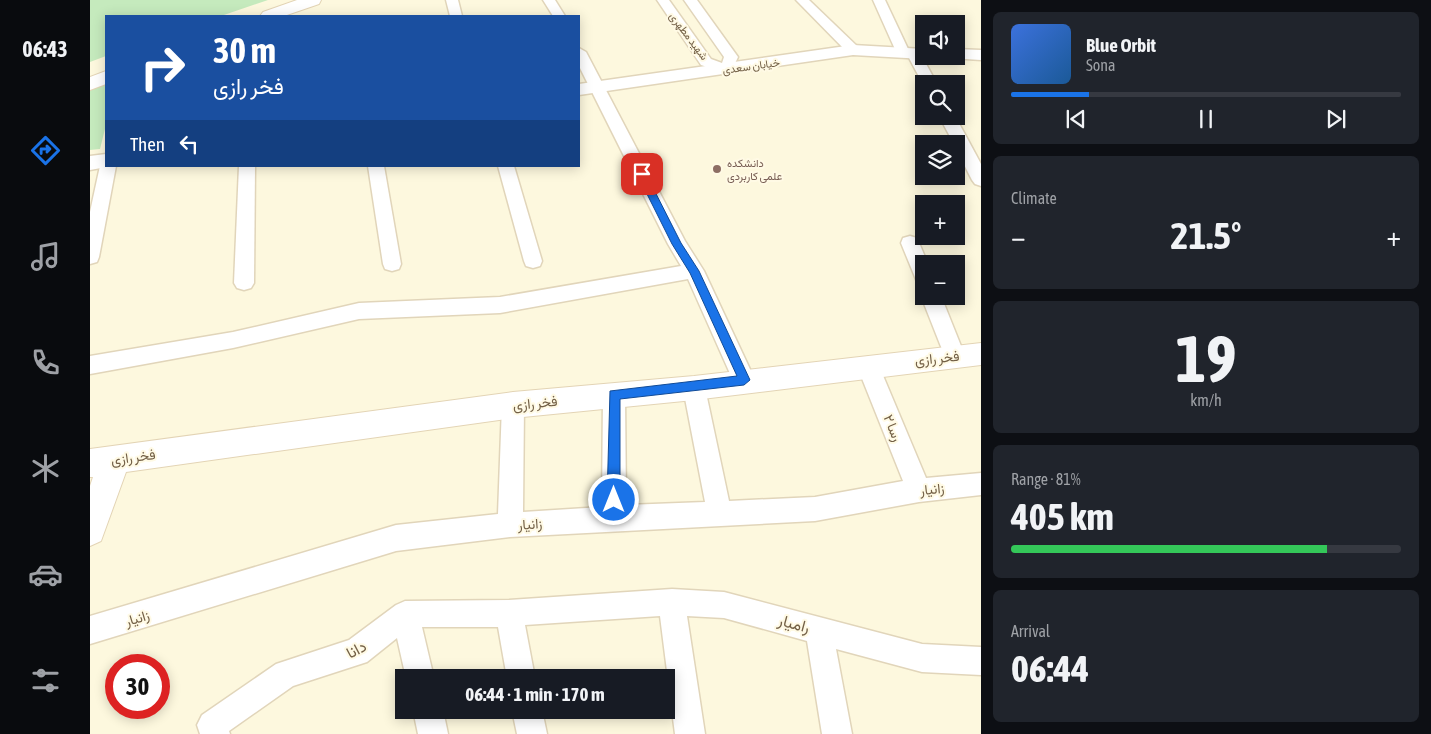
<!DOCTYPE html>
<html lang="en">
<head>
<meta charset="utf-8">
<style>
  :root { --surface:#171b24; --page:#20242c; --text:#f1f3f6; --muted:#9ea1a6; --line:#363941; --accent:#1a73e8 }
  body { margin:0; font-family:"Asap Condensed",Vazirmatn,sans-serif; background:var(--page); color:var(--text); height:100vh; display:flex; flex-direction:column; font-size:19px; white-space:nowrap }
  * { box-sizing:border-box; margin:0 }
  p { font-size:16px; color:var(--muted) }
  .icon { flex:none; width:28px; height:28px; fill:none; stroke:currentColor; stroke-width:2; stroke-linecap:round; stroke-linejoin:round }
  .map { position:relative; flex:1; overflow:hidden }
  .sheet { display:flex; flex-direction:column; gap:12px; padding:12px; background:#0d0f14; width:450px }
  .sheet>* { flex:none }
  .guide { position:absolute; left:15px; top:15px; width:475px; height:152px; border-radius:0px; box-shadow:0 2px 12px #0003; background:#1a4fa0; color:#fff; overflow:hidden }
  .buttons { position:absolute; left:825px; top:15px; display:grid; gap:10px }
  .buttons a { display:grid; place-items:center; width:50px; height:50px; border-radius:0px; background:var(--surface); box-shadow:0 2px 12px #0003; font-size:25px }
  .speed { position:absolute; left:15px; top:654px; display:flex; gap:10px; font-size:25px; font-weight:700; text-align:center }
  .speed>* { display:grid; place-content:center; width:65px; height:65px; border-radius:50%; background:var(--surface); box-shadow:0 2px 12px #0003; line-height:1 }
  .speed .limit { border:8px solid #d22; background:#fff; color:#111 }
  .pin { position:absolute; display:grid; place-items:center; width:42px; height:42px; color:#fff; margin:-21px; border-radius:10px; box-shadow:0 2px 8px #0006 }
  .me { position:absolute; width:55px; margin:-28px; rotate:0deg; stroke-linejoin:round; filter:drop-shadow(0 0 4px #0008) }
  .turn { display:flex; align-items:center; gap:18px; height:105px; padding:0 25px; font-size:22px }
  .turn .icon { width:65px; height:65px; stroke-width:2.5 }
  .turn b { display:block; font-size:35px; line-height:42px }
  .then { display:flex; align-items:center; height:48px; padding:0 25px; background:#0003; gap:10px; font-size:19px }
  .big { font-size:38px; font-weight:700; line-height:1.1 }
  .sheet .tile { flex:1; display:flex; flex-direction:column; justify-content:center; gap:8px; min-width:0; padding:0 18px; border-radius:8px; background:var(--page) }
  .sheet .dial { align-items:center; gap:0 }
  .dial b { font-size:65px; line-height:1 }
  .song { display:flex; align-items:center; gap:15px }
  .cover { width:60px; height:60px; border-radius:8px; background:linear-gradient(135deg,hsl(220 70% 55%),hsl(210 70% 35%)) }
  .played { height:5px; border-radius:2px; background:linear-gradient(90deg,var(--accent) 20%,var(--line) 20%) }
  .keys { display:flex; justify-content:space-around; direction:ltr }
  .heat { display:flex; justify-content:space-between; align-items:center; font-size:28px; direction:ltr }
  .charge { height:8px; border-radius:4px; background:linear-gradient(90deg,#34c759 81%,var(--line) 0) }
  .trip { position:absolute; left:305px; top:669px; width:280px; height:50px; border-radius:0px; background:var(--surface); box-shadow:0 2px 12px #0003; font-weight:700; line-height:50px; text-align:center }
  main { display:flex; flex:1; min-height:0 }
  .tab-bar { display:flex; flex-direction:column; width:90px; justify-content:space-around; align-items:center; background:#090b0e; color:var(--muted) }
  .tab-bar .icon { width:35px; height:35px }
  .tab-bar .selected { color:var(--accent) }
  .tab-bar b { font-size:22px; color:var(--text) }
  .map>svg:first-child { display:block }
  .green { fill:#c5eabd }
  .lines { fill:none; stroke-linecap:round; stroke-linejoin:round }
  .minor-casing { stroke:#e1d5ba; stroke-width:3 }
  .tertiary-casing { stroke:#e1d5ba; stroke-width:3 }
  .secondary-casing { stroke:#e3d4b5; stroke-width:2 }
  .minor { fill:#fff; fill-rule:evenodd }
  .tertiary { fill:#fff; fill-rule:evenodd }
  .secondary { fill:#fff; fill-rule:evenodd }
  .route { fill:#1a73e8; stroke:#114b97 }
  .education-dot { fill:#8d6e63; stroke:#fffae5; stroke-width:2 }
  .labels { text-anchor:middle; stroke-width:4; stroke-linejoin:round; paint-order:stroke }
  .far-street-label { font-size:11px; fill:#736046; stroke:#fffae5 }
  .far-education-label { font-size:11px; fill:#785e54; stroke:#fffae5; text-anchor:start }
  .street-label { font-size:14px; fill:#736046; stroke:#fffae5 }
  .near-street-label { font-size:16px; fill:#736046; stroke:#fffae5 }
</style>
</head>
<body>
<main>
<nav class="tab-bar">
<b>06:43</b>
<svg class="icon selected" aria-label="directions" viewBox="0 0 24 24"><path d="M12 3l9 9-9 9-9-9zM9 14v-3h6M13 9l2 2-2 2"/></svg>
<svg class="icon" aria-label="music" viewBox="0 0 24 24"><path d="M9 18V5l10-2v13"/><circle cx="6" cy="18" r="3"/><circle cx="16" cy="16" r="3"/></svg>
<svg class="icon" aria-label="phone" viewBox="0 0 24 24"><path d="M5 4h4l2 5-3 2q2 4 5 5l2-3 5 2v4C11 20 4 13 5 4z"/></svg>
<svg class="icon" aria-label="climate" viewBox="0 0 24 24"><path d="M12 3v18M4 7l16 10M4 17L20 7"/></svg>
<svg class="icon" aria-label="car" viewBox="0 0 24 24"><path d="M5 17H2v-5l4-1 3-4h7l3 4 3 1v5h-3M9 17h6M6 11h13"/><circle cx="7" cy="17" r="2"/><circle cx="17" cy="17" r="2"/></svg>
<svg class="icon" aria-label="filters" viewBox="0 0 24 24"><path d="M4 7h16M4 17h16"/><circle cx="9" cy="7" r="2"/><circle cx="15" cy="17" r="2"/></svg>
</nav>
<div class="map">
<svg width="891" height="734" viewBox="0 0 891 734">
  <rect width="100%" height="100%" fill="#fdf8de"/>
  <g class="green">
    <polygon points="0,0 178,0 131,16 16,16 16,56 0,62"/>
    <polygon points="16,82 16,125 10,149 0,150 0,89"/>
  </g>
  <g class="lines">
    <defs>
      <g id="minor">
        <polygon points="356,0 368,0 372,16 360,16"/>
        <polygon points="453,0 465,0 475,16 463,16"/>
        <polygon points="567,0 579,0 621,59 632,63 634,57 594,0 607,0 648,57 641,72 636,73 611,65"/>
        <polygon points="706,0 719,0 768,47 770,50 768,53 758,53"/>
        <polygon points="783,0 795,0 819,51 829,51 847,84 834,84 834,86 818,56 808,56"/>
        <polygon points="489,48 496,52 595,241 614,271 665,380 662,387 654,389 646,387 598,279 410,313 269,319 143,348 0,374 0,356 143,332 269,303 410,297 591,266 578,244 489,66"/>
        <polygon points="849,116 865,116 891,164 891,186 885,184 882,180 866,149 866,144 864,144"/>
        <polygon points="16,161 16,166 26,166 9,257 7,262 0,264 0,212 10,166"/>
        <polygon points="149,166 165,166 164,283 161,288 154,290 147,288 144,283"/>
        <polygon points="278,166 294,166 311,264 309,269 302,271 295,269 293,264"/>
        <polygon points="408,166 424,166 452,261 450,266 443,268 436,266 434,261"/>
        <polygon points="820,236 827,238 838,264 834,264 834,284 827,282 811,243 813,238"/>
        <polygon points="834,291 834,296 851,296 875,356 871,362 864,365 857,362 831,296"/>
        <polygon points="778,357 786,360 789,366 836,478 891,473 891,495 829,502 725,521 420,537 306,551 0,644 0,616 306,525 408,514 412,405 415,398 423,395 431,398 434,405 433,512 512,507 513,395 516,388 524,385 532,388 535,395 536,505 615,502 593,388 596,381 604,379 612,381 615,388 639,501 725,497 813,481 767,366 770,360"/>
        <polygon points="582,589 634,592 832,644 891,647 891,675 832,672 746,649 762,734 732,734 717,641 634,618 597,616 615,734 585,734 570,616 435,625 445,678 417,678 408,627 332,627 344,678 316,678 307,638 277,662 203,686 139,731 140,734 110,734 107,725 112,715 186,664 259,640 306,605 315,601 419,600"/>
        <polygon points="323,710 353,710 358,734 328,734"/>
        <polygon points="422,710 452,710 457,734 427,734"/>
      </g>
      <g id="tertiary">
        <polygon points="763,45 834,49 834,56 841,56 834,59 763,55 489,95 489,84"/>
        <polygon points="866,49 891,50 891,60 860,58 859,56 866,56"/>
        <polygon points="16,154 16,166 22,166 0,170 0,156"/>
      </g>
      <g id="secondary">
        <polygon points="207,0 231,0 229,4 194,16 170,16 173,12"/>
        <polygon points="16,71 16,84 0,90 0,77"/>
        <polygon points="891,343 891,365 604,400 423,418 36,472 11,541 0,546 0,486 3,477 0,477 0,449 423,392 604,376"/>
      </g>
    </defs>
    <use href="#minor" class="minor-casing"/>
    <use href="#tertiary" class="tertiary-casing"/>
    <use href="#secondary" class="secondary-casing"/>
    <use href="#minor" class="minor"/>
    <use href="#tertiary" class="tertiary"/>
    <use href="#secondary" class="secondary"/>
  </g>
  <polygon class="route" points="552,171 556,174 591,243 609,271 660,380 654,385 530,399 530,500 528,505 524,507 519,505 517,500 520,391 647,376 600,273 582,244 547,174"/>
  <circle class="education-dot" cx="627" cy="169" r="5"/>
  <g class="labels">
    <g class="far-street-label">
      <text transform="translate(599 36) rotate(53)" y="4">شهید مطهری</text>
      <text transform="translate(661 66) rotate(-8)" y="4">خیابان سعدی</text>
    </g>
    <g class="far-education-label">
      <text x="637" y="167">دانشکده<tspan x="637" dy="13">علمی کاربردی</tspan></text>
    </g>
    <g class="street-label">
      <text transform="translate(847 358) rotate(-6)" y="5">فخر رازی</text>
      <text transform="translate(445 403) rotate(-6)" y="5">فخر رازی</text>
      <text transform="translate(803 428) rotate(68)" y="5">رسا ۲</text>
      <text transform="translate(43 457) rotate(-8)" y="5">فخر رازی</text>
      <text transform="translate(842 489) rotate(-6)" y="5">زانیار</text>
      <text transform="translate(440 524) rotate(-4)" y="5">زانیار</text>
      <text transform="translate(47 618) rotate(-17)" y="5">زانیار</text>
    </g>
    <g class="near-street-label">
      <text transform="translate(704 623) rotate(15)" y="6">رامیار</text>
      <text transform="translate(266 649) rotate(-28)" y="6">دانا</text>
    </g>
  </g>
</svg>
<div class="buttons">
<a><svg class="icon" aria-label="sound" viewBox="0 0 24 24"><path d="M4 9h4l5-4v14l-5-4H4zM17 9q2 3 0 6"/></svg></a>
<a><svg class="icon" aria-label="search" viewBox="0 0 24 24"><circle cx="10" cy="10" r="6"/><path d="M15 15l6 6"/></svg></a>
<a><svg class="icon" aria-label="layers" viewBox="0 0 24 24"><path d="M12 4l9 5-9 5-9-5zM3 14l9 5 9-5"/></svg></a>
<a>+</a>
<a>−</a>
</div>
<div class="speed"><div class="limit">30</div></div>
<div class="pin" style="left:552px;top:174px;background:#d93025"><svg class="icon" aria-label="arrive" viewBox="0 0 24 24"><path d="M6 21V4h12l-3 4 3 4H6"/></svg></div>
<svg class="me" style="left:524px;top:500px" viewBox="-20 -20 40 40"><circle r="17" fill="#1a73e8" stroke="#fff" stroke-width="3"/><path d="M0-11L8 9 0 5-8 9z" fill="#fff"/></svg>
<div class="trip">06:44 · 1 min · 170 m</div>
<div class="guide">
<div class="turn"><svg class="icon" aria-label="right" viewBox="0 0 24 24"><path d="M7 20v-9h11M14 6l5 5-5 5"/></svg><div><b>30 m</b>فخر رازی</div></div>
<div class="then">Then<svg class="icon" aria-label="left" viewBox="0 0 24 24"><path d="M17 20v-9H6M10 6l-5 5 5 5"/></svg></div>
</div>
</div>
<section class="sheet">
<div class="tile">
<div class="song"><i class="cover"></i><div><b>Blue Orbit</b><p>Sona</p></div></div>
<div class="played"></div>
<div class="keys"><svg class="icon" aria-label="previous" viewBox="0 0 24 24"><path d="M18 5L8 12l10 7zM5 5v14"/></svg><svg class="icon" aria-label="pause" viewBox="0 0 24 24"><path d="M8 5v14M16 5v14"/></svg><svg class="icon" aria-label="next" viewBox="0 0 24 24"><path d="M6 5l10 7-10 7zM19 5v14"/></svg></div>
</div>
<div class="tile"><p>Climate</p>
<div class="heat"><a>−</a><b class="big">21.5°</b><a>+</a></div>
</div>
<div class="tile dial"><b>19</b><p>km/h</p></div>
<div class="tile"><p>Range · 81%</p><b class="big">405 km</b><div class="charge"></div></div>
<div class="tile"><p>Arrival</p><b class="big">06:44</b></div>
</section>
</main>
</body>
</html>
